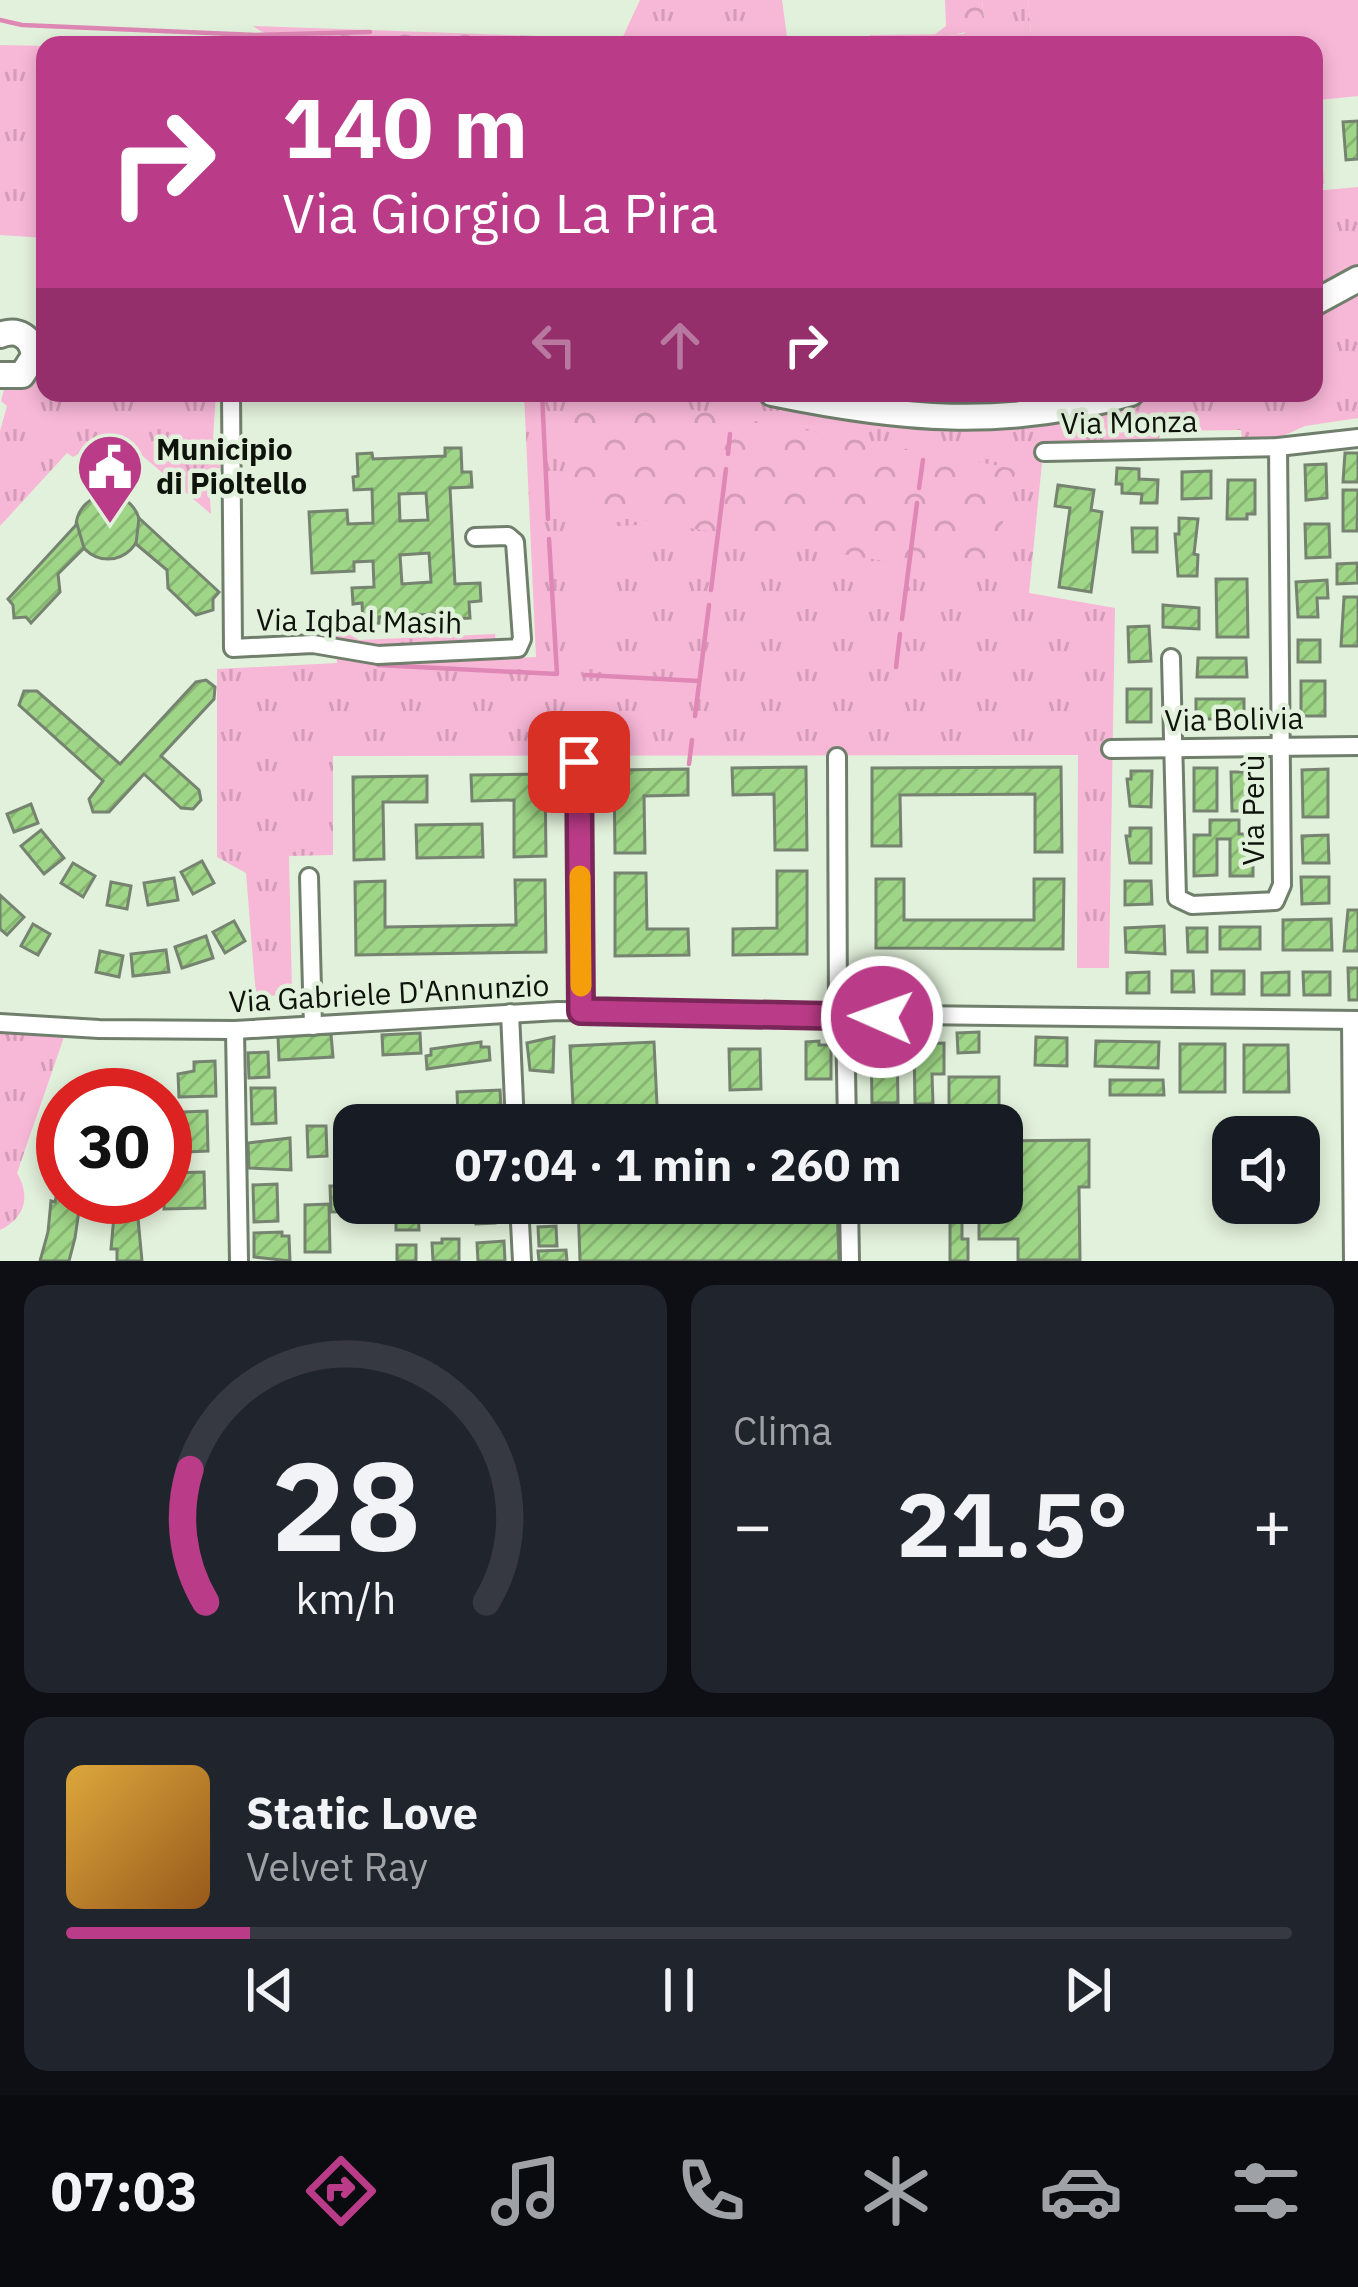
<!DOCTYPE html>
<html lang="it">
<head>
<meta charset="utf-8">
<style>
  :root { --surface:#171b24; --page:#20242c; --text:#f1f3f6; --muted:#9ea1a6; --line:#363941; --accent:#ba3b87 }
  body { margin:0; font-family:"IBM Plex Sans",sans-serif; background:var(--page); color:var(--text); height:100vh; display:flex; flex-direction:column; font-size:45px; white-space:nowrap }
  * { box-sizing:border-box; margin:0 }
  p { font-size:39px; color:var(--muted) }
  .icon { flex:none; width:66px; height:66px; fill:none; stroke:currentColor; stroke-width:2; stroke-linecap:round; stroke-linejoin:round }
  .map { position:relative; height:1261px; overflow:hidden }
  .sheet { display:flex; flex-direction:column; gap:24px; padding:24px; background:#0d0f14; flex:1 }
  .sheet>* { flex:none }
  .hud { position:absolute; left:36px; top:36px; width:1287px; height:366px; border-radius:24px; box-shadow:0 6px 18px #0003; background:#ba3b87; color:#fff; overflow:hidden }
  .tools { position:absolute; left:1212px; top:1116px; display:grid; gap:24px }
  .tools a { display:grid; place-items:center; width:108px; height:108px; border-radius:24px; background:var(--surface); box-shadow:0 6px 18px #0003; font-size:60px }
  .speed { position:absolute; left:36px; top:1068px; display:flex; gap:24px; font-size:60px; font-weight:700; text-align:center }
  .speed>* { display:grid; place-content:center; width:156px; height:156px; border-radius:50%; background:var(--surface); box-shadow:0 6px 18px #0003; line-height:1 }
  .speed .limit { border:18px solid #d22; background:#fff; color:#111 }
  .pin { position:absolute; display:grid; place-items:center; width:102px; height:102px; color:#fff; margin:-51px; border-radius:24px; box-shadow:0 6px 18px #0006 }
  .me { position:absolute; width:132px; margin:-66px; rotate:272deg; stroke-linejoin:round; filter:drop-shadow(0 0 9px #0008) }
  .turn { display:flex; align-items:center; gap:42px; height:252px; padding:0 48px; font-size:54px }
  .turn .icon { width:156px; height:156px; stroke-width:2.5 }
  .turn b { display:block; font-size:84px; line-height:102px }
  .lanes { display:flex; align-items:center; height:114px; padding:0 48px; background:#0003; justify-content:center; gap:60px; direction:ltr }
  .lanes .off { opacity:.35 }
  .big { font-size:90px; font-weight:700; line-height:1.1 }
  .sheet .card { flex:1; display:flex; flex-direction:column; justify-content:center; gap:18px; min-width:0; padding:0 42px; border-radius:24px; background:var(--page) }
  .sheet .dial { align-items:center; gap:0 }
  .dial svg { height:312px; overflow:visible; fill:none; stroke:var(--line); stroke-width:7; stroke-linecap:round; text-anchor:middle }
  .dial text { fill:var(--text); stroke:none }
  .song { display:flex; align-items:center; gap:36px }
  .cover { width:144px; height:144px; border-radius:18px; background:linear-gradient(135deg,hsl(40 70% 55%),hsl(30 70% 35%)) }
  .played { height:12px; border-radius:6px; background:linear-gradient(90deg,var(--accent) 15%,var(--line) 15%) }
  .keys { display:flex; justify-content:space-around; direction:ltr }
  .heat { display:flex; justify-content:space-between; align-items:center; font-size:66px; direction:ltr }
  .sheet .tiles { flex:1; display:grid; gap:24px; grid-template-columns:1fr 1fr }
  .card:last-child { grid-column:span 2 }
  .trip { position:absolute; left:333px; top:1104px; width:690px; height:120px; border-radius:24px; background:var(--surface); box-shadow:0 6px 18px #0003; font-weight:700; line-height:120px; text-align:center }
  .tab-bar { display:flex; height:192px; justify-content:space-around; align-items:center; background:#090b0e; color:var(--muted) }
  .tab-bar .icon { width:84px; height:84px }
  .tab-bar .current { color:var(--accent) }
  .tab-bar b { font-size:54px; color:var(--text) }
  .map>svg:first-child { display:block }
  .grass { fill:url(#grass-tufts) }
  .forest { fill:url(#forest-crowns) }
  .pitch { fill:#f7b7d7 }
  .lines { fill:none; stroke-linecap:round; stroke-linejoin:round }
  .stream { stroke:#df87b5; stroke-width:4.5 }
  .building { fill:url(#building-hatch); stroke:#758370; stroke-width:3; fill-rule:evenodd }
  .street-casing { stroke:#707f6b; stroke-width:22 }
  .secondary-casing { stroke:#707f6b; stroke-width:30 }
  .street { stroke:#fff; stroke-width:16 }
  .secondary { stroke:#fff; stroke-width:24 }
  .route-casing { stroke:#792658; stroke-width:30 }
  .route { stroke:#ba3b87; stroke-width:21 }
  .slow { stroke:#f59e0b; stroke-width:21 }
  .labels { text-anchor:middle; stroke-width:9; stroke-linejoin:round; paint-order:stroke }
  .street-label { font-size:30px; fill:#0e130c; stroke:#e2f1db }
  .poi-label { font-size:30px; font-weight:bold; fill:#0e130c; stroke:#e2f1db; text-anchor:start }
</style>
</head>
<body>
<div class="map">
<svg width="1358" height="1261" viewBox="0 0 1358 1261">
  <defs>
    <pattern id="grass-tufts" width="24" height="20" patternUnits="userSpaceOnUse" patternTransform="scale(3)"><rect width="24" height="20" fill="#f7b7d7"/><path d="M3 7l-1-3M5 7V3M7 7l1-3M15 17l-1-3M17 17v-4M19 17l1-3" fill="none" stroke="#d39cb7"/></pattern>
    <pattern id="forest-crowns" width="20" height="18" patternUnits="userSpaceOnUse" patternTransform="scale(3)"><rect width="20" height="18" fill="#f7b7d7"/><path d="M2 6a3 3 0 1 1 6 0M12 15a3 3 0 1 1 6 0" fill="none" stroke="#d39cb7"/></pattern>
    <pattern id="building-hatch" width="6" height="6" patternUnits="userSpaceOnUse" patternTransform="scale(3)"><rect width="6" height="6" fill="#9ed586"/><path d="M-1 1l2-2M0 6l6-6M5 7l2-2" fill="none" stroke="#87b672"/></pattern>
  </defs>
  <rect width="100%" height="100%" fill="#e2f1db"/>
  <g class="grass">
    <polygon points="640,0 782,0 788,45 619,45"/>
    <polygon points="982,0 1028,0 1032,45 870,45 870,35 963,34 984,18"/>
    <polygon points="0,45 45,46 45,238 0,235"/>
    <polygon points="1358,187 1358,266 1314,289 1314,191"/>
    <polygon points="1358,285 1358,418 1305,426 1274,440 1242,439 1241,430 1160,431 1159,440 1044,443 1029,593 1115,608 1109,968 1077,968 1078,755 333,756 333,855 289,856 292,994 256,997 246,873 217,857 217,669 337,663 333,625 359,640 495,634 499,659 536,657 524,393 727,393 866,423 933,426 1125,401 1149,393 1314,393 1314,310"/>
    <path d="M45 351V393H216L213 439 219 440 220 468 208 469 211 514 139 453 134 457C113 444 94 445 73 457L67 453 0 526V431L7 406 1 401 5 386Z"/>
    <polygon points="819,393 1073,393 1030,402 950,407"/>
    <path d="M0 1033 64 1037 17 1173C31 1197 25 1218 0 1230Z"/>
  </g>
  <g class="forest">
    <path d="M945 0H982L984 18C971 36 955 34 934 35L946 26Z"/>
    <polygon points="253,26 625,39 619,45 297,45 280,43"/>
    <polygon points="569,393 602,393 1016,469 989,579 572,508"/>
  </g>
  <g class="pitch">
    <polygon points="1028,0 1358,0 1358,96 1319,100 1324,184 1314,185 1314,45 1032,45"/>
    <polygon points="636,525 638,563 575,567 573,529"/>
    <polygon points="582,587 644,596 638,634 576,624"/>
  </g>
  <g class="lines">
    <g class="stream">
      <polyline points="0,20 22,25 255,35 370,32"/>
      <polyline points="744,45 770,44"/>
      <polyline points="542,393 548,519"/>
      <polyline points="728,454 730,434"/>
      <polyline points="919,488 923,460"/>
      <polyline points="711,590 726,469"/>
      <polyline points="902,619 917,503"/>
      <polyline points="378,665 557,674 549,539"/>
      <polyline points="896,667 900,634"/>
      <polyline points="585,675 699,681"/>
      <polyline points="695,716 709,605"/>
      <polyline points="689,764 692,740"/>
    </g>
  </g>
  <g class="building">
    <polygon points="1358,121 1358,159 1346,160 1343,122"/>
    <path d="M445 448H461L462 472H471L472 487 450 488 455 584 480 583 481 601 469 602 470 618 453 619 452 613 379 617V623L363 624 362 603 353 604 352 588 374 587 373 561 354 562V571L312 573 309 512 347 510 348 524 373 523 372 489 354 490 353 477 358 476 357 454 372 453 373 459 445 456ZM426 493 428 520 400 521 399 494ZM429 553 431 582 402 584 400 555Z"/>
    <polygon points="1345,453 1358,453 1358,482 1343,482"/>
    <polygon points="1326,464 1327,498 1306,500 1305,465"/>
    <polygon points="1117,468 1139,469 1139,479 1158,480 1157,503 1141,503 1142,494 1122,493 1122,484 1116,484"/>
    <polygon points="1211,471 1211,498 1182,499 1182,472"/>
    <polygon points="1228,480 1255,480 1255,514 1247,514 1247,519 1227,519"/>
    <polygon points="1058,485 1094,490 1091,510 1102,512 1091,592 1059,587 1070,508 1055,506"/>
    <polygon points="1343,490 1358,490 1357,531 1343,531"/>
    <circle cx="108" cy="527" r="32"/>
    <polygon points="139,518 219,592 213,599 213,610 196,615 168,588 167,570 136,544"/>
    <polygon points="1179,518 1198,519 1194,554 1198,555 1197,576 1178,576 1175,534 1179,534"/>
    <polygon points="77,524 84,548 58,574 60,592 31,623 26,617 14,618 13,605 8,599"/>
    <polygon points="1305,524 1329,524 1330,557 1306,558"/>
    <polygon points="1132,528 1157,528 1157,552 1133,552"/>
    <polygon points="1357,563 1358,583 1337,584 1337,564"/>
    <polygon points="1216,579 1247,579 1248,637 1217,637"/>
    <polygon points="1327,580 1328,598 1317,598 1318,617 1298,617 1296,582"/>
    <polygon points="1344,597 1358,597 1358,646 1341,646"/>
    <polygon points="1163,605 1199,608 1199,629 1163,627"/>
    <polygon points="1149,626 1151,661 1129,662 1128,627"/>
    <rect x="1298" y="640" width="22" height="22"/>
    <polygon points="1198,658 1246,658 1247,677 1197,677"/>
    <polygon points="206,680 215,687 214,699 161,756 199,790 201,800 193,809 181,808 144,774 109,812 93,812 89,799 103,781 19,705 24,691 37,691 120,764 196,682"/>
    <rect x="1301" y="681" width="24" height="35"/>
    <rect x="1127" y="689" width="24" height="33"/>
    <rect x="1196" y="699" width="48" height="20"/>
    <polygon points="806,767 807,850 775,850 774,794 733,795 732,768"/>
    <polygon points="1061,767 1062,852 1035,852 1035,794 900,795 901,846 872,846 872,768"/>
    <rect x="1194" y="768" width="23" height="43"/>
    <polygon points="688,769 688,795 644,796 645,853 615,853 614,770"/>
    <polygon points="1328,769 1328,817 1303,817 1302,770"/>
    <polygon points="1131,771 1152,771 1151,807 1130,806 1127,779 1131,779"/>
    <polygon points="1231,772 1252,772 1252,811 1232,811"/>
    <polygon points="545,774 546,856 514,857 514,800 472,801 471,775"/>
    <polygon points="427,776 427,802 383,802 384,859 354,860 353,777"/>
    <polygon points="31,804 38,823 14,832 7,814"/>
    <polygon points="1210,820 1239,820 1239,834 1253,834 1253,876 1230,876 1230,839 1217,839 1217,875 1194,876 1194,835 1210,835"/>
    <polygon points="482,824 483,857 417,858 416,825"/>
    <polygon points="1130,828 1151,828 1151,863 1130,863 1126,836 1130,836"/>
    <polygon points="41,830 64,858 44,874 21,846"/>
    <polygon points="1328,835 1329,863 1303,863 1302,836"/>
    <polygon points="202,861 214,883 193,894 181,872"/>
    <polygon points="73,863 95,876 83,897 61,883"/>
    <polygon points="777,871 807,871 807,954 733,955 733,929 777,928"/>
    <polygon points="615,873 646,873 647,929 688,929 689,955 615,956"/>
    <polygon points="1301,877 1329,877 1329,903 1302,904"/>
    <polygon points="174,878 178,900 148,905 144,883"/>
    <polygon points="876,879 904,879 904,920 1034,920 1034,879 1064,879 1063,949 876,948"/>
    <polygon points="515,880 545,880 546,952 356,955 355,882 385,881 385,927 516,925"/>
    <polygon points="1125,881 1151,881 1152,904 1125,905"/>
    <polygon points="111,882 131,886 127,909 107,905"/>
    <polygon points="0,895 24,917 7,935 0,929"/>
    <polygon points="1348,910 1358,910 1358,951 1344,951"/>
    <polygon points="1331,919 1332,950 1283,950 1283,920"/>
    <polygon points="234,921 245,941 225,953 213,932"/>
    <polygon points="33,924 50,934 38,955 21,946"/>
    <polygon points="1164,926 1165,954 1126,952 1125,928"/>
    <rect x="1220" y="927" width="40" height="22"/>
    <polygon points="1187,928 1207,928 1207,952 1188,952"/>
    <polygon points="206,936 213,958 182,968 175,947"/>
    <polygon points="166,950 169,972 133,976 131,954"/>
    <polygon points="100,951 123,956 119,977 96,972"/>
    <polygon points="1348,968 1358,968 1358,1000 1349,1000"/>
    <polygon points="1172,971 1193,971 1194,992 1172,992"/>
    <rect x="1212" y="971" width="32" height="23"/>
    <polygon points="1149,972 1149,993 1127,993 1127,973"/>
    <polygon points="1289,972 1289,995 1262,995 1262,973"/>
    <polygon points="1303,972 1330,972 1330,995 1304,995"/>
    <polygon points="979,1032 979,1052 958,1053 957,1033"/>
    <polygon points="420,1033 421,1053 383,1055 382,1035"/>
    <polygon points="331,1034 333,1057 279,1060 278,1037"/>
    <polygon points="554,1037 553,1072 530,1070 527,1043"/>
    <polygon points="1036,1037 1067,1038 1067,1066 1035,1065"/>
    <polygon points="871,1040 897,1040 898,1103 872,1103"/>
    <polygon points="819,1041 819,1045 831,1045 831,1079 806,1079 806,1042"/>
    <polygon points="1096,1041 1159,1042 1158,1068 1095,1066"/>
    <polygon points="481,1042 481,1047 489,1047 490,1060 427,1069 426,1056 431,1055 431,1049"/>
    <polygon points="654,1042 658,1125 574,1125 570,1046"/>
    <polygon points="944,1043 944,1074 932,1074 933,1104 915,1104 914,1044"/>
    <rect x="1180" y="1044" width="45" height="48"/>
    <polygon points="1244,1045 1288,1045 1289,1092 1244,1092"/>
    <polygon points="729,1049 760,1049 761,1089 730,1090"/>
    <polygon points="268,1052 269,1077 249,1078 248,1053"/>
    <polygon points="215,1061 216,1096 179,1097 178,1074 194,1071 194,1062"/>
    <rect x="949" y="1077" width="50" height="48"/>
    <polygon points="1110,1080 1163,1080 1164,1095 1110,1095"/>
    <polygon points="251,1088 275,1088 276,1123 252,1124"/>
    <polygon points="500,1090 502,1125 483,1125 483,1115 458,1116 457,1092"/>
    <polygon points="207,1111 208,1151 185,1152 184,1112"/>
    <polygon points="63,1122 63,1197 81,1197 75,1238 69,1261 40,1261 48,1232 51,1201 55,1202 56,1197 57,1135 52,1123"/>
    <polygon points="307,1126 326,1126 327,1156 308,1157"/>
    <polygon points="290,1138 291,1170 249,1168 248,1143"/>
    <polygon points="1089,1140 1089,1187 1079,1187 1080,1260 1018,1260 1018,1239 979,1239 979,1208 962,1208 962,1239 968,1239 968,1261 950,1261 950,1203 1002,1203 1002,1141"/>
    <polygon points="204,1172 205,1208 164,1209 165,1173"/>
    <polygon points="277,1184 278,1221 254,1222 253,1185"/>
    <polygon points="330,1186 354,1186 354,1203 376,1203 377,1211 331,1212"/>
    <polygon points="136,1197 142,1261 117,1261 117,1249 111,1249 114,1216 109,1217 108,1198"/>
    <polygon points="475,1203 495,1203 495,1223 476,1224"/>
    <polygon points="536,1203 559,1203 559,1214 536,1215"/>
    <polygon points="578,1203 698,1203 699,1212 837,1205 839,1261 580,1261"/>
    <polygon points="329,1204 330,1252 305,1252 305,1205"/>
    <polygon points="396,1208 418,1208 419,1230 396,1230"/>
    <polygon points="556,1226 557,1246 539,1246 538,1227"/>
    <polygon points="282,1232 282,1236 289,1236 290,1261 254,1257 254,1233"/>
    <polygon points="442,1239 459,1239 459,1261 433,1261 432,1243 442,1243"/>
    <polygon points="504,1241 505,1261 478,1261 477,1243"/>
    <rect x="397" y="1245" width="19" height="16"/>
    <polygon points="566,1250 567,1261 539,1261 538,1251"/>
  </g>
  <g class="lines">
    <defs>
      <g id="street">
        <polyline points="231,393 233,648 313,644 378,655 518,648 522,639 515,542 508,536 475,537"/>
        <polyline points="1044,452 1278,447 1358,438"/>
        <polyline points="1171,658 1177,898 1192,905 1275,901 1282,885 1278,447"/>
        <polyline points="1111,749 1358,746"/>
        <polyline points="837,757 838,1015"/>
        <polyline points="579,762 581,1011"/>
        <polyline points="309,877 313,1026"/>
        <polyline points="510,1013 515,1125"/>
        <polyline points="845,1016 847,1125"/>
        <polyline points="1351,1020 1353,1261"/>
        <polyline points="0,1023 99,1029 235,1030 558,1011 1358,1020"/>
        <polyline points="235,1030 239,1261"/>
        <polyline points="519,1203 522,1261"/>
        <polyline points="849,1203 850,1261"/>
      </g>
      <g id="secondary">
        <polyline points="1314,303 1358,279"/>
        <path d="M0 335C18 328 32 337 34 356L22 375H0"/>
        <path d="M772 393C898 419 1004 430 1131 393"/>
      </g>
    </defs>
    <use href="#street" class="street-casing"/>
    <use href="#secondary" class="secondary-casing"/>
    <use href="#street" class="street"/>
    <use href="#secondary" class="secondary"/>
  </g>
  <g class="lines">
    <defs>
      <polyline id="route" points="579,762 581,1011 882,1017"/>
    </defs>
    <use href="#route" class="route-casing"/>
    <use href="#route" class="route"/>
    <polyline class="slow" points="580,876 581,986"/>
  </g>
  <defs>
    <symbol id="civic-pin" viewBox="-11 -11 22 30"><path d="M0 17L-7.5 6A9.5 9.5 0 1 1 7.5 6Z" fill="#ba3b87" stroke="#e2f1db"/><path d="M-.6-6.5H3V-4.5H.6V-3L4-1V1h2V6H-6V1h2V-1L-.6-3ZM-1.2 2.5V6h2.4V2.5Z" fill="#fff"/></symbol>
  </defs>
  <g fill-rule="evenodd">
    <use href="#civic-pin" x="72" y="429" width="76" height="104"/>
  </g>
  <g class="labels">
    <g class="street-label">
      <text transform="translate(1129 423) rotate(-1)" y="10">Via Monza</text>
      <text transform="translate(359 622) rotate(1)" y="10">Via Iqbal Masih</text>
      <text transform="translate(1234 720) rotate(-1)" y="10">Via Bolivia</text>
      <text transform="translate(1254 810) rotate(-90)" y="10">Via Perù</text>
      <text transform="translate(389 994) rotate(-3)" y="10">Via Gabriele D'Annunzio</text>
    </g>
    <g class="poi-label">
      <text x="156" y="460">Municipio<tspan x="156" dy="34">di Pioltello</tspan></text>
    </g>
  </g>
</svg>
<div class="tools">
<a><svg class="icon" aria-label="sound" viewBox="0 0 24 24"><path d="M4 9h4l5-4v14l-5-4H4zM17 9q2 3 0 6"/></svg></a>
</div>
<div class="speed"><div class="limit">30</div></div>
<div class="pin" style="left:579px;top:762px;background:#d93025"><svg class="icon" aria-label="arrive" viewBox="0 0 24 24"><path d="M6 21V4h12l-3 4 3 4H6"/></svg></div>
<svg class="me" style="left:882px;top:1017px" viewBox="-20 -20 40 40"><circle r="17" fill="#ba3b87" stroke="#fff" stroke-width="3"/><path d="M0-11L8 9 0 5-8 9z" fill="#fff"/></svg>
<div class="trip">07:04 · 1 min · 260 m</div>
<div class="hud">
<div class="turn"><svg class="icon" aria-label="right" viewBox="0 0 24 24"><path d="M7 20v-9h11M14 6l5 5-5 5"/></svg><div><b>140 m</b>Via Giorgio La Pira</div></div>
<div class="lanes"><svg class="icon off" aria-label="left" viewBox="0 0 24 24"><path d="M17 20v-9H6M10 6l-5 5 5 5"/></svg><svg class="icon off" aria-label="ahead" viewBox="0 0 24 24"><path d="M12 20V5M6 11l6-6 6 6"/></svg><svg class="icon" aria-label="right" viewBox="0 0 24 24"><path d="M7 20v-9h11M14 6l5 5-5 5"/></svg></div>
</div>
</div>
<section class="sheet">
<div class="tiles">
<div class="card dial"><svg viewBox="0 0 100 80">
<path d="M14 69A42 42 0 1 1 86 69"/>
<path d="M14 69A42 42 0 0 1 10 35" stroke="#ba3b87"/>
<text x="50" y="56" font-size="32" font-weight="700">28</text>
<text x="50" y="72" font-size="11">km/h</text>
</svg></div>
<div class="card"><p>Clima</p>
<div class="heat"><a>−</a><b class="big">21.5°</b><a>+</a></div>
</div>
<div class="card">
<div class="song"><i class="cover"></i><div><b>Static Love</b><p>Velvet Ray</p></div></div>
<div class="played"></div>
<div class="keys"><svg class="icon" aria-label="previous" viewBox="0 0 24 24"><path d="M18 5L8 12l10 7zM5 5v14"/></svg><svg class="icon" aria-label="pause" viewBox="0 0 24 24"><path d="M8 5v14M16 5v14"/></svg><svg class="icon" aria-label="next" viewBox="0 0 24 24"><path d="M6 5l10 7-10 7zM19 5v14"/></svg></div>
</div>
</div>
</section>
<nav class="tab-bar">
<b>07:03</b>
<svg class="icon current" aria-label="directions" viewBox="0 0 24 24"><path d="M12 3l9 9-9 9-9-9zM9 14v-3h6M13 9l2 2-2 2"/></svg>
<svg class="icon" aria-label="music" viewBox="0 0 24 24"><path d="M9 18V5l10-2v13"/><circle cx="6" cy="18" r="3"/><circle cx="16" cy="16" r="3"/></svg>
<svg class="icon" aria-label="phone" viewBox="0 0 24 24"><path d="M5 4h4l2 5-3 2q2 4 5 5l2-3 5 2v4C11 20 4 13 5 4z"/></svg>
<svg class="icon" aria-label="climate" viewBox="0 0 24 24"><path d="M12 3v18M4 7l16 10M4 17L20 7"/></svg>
<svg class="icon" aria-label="car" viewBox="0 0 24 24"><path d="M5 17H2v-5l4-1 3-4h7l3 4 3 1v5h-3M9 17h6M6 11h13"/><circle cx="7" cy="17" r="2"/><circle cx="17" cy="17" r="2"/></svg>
<svg class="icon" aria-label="filters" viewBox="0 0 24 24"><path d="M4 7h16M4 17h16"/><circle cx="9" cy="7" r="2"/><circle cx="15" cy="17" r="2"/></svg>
</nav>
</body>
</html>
